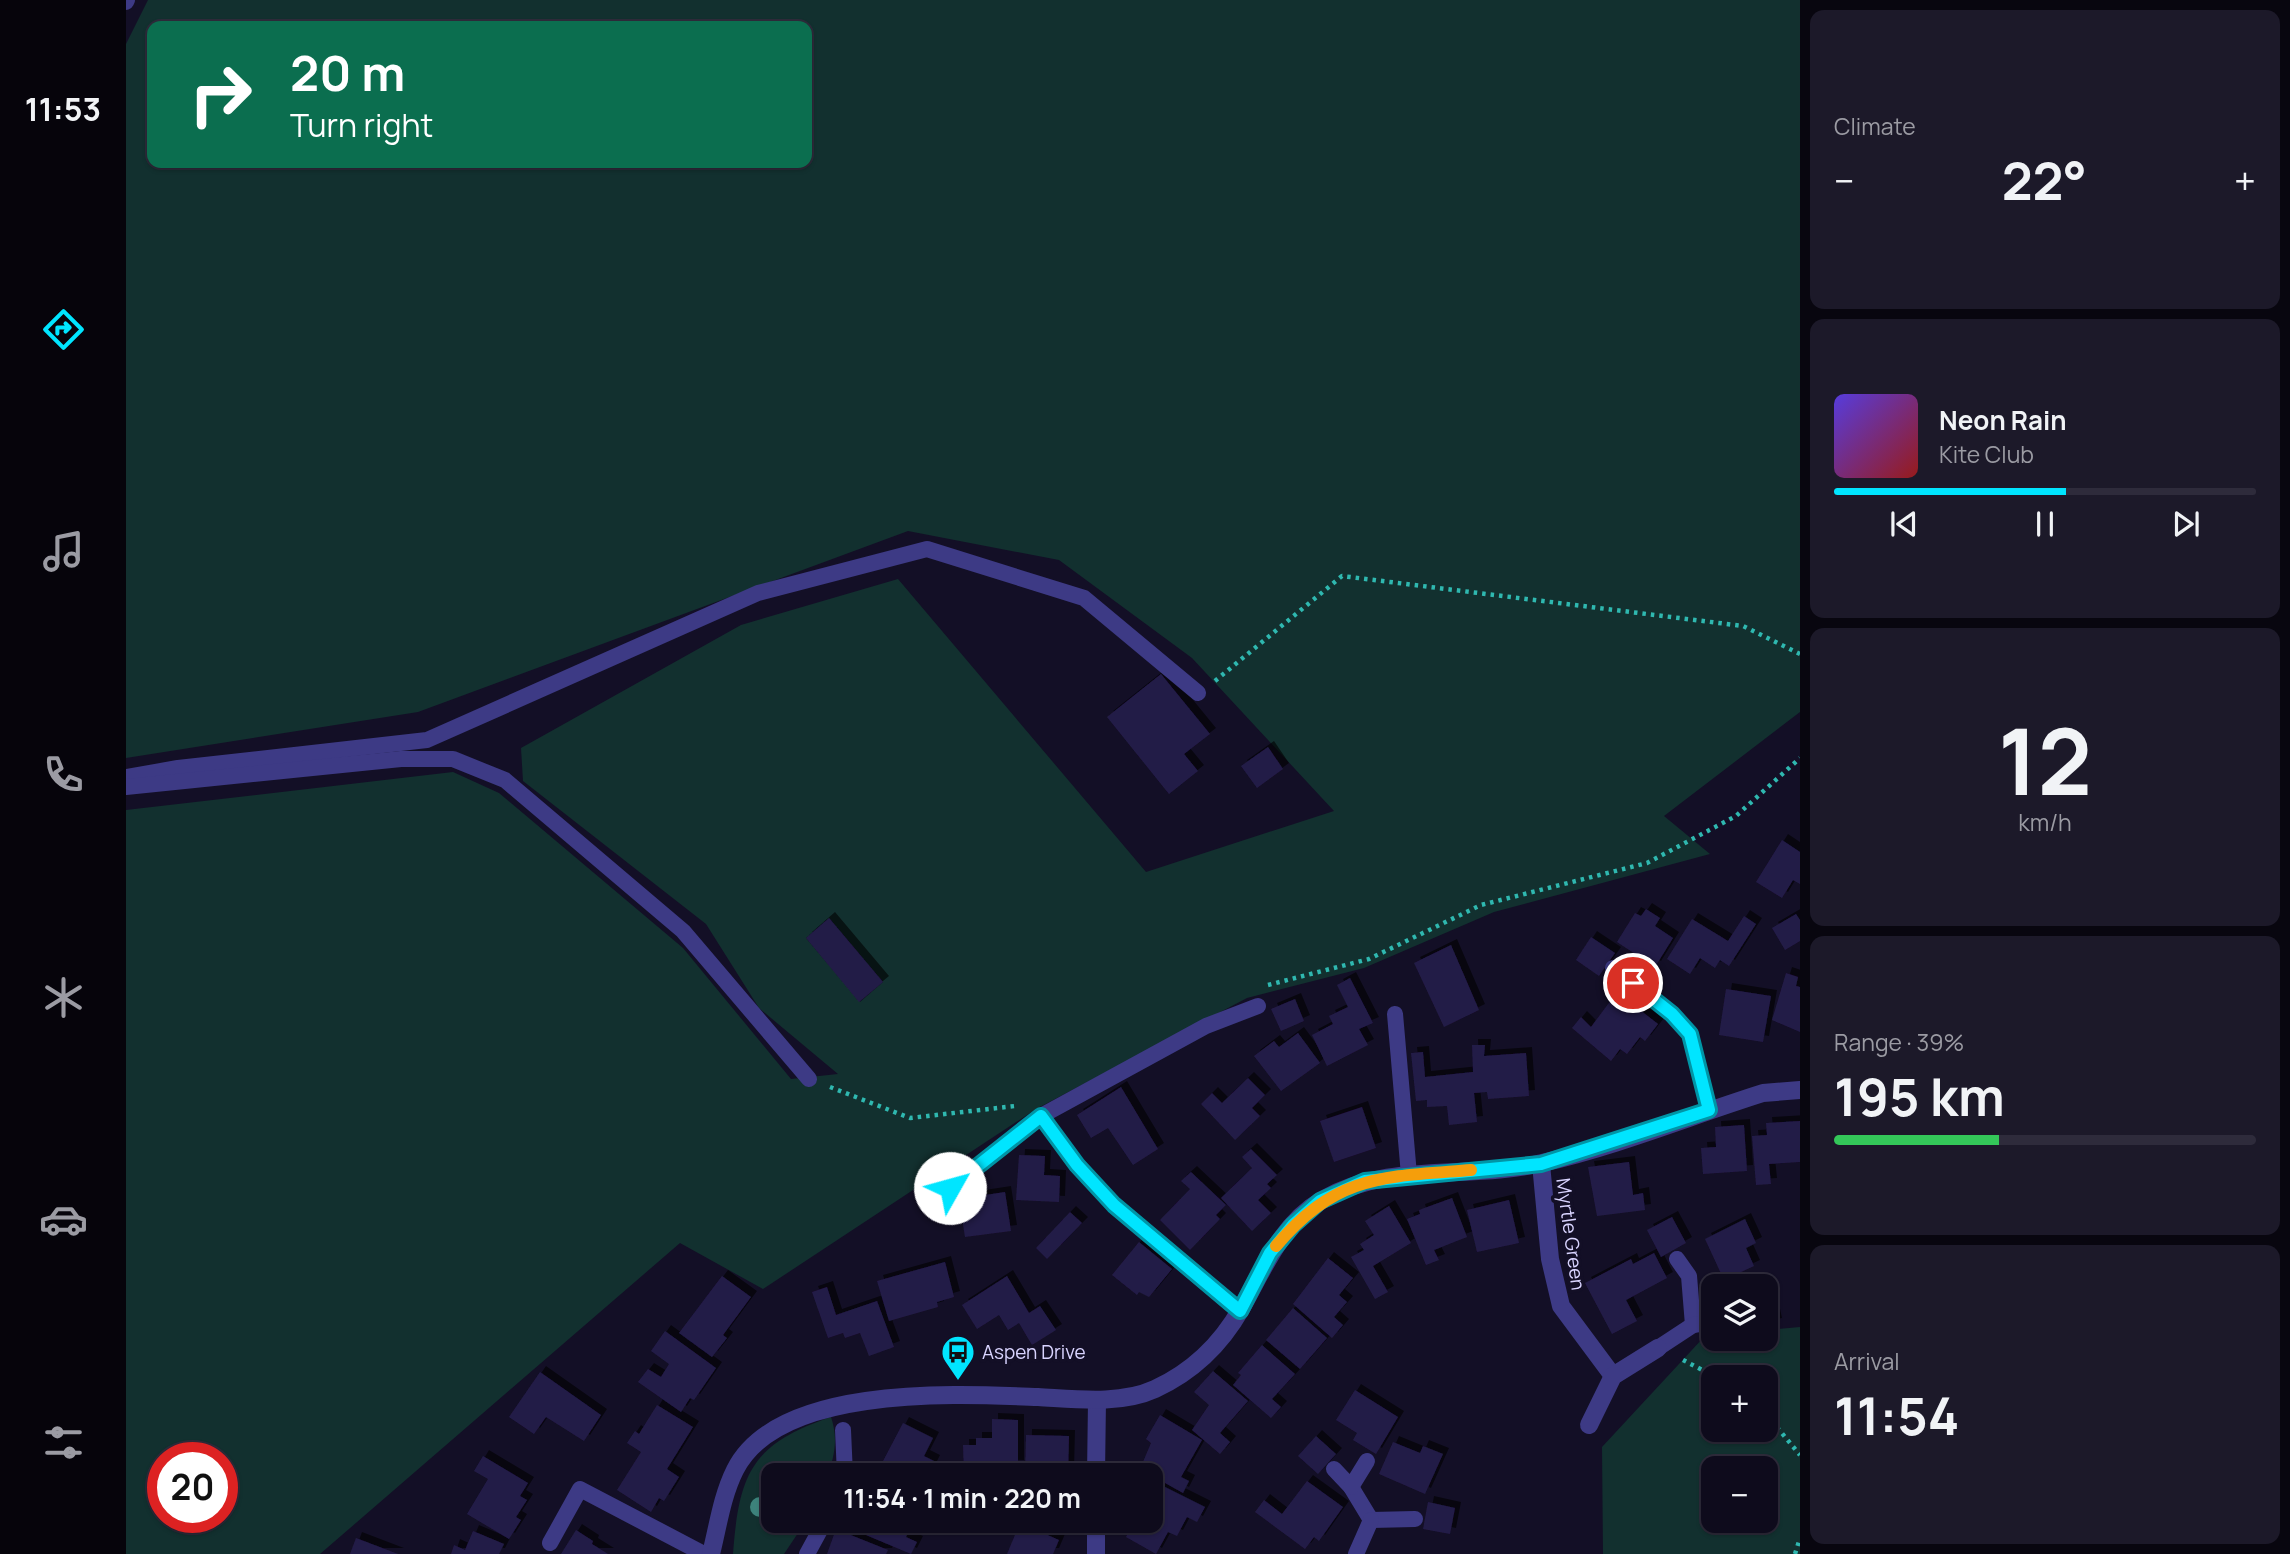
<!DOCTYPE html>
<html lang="en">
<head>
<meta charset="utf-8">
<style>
  :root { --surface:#0e0b1c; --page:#1c1929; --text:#f1f3f6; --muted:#9b9ba3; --line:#2e2b3b; --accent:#00e5ff }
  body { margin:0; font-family:Manrope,sans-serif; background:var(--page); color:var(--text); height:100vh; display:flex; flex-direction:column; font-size:26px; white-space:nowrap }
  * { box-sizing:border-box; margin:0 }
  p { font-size:23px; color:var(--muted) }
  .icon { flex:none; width:38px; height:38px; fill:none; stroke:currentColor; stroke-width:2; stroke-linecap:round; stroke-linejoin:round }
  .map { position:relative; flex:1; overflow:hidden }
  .drawer { display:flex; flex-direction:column; gap:10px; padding:10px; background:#08060f; width:490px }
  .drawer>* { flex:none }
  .guide { position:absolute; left:21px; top:21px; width:665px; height:147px; border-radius:14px; box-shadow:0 2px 5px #0004,0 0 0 2px var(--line); background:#0b6e4f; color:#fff; overflow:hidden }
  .tools { position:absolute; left:1575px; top:1274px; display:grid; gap:14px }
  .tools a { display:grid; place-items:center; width:77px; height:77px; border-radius:14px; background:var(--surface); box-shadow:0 2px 5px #0004,0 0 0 2px var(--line); font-size:35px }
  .speed { position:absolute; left:21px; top:1442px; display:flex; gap:14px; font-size:35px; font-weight:700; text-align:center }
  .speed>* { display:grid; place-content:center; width:91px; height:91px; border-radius:50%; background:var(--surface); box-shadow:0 2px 5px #0004,0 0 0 2px var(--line); line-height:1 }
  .speed .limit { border:10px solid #d22; background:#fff; color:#111 }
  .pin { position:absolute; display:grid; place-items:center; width:60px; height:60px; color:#fff; margin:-30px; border:4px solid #fff; border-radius:50%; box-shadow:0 2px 7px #0007 }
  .me { position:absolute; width:77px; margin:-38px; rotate:52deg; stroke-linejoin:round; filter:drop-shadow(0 0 5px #0008) }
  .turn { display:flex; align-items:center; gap:24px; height:147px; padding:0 28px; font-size:32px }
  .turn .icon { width:91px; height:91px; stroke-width:2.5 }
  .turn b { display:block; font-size:49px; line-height:60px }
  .big { font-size:52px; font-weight:700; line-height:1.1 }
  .drawer .widget { flex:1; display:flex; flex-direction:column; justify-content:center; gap:10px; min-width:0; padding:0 24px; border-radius:14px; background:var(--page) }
  .drawer .dial { align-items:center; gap:0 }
  .dial b { font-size:91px; line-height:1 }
  .song { display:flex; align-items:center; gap:21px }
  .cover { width:84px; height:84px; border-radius:10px; background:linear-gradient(135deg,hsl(250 70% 55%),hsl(0 70% 35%)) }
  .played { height:7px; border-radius:4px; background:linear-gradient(90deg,var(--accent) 55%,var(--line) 55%) }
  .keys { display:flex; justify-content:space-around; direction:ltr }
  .heat { display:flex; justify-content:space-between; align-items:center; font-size:38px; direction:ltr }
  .charge { height:10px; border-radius:5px; background:linear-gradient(90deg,#34c759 39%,var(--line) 0) }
  .trip { position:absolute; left:635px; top:1463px; width:402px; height:70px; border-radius:14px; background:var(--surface); box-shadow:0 2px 5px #0004,0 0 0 2px var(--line); font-weight:700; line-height:70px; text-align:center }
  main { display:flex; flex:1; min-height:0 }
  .tab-bar { display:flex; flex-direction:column; width:126px; justify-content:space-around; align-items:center; background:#06040b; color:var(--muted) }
  .tab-bar .icon { width:49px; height:49px }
  .tab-bar .active { color:var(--accent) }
  .tab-bar b { font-size:32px; color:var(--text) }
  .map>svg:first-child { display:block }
  .green { fill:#12302f; fill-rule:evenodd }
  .building { fill:#241b47; filter:url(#shadow) }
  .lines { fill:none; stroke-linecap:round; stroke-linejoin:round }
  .path { stroke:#2fb8b0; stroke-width:4.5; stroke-dasharray:3.5 5; stroke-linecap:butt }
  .service { stroke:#3d3a85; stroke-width:16 }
  .minor { stroke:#3d3a85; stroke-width:18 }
  .tree { fill:#3d827b }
  .route-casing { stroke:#0095a6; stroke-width:18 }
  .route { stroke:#00e5ff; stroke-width:12 }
  .slow { stroke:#f59e0b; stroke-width:12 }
  .labels { text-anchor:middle; stroke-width:7; stroke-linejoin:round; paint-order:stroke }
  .street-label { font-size:19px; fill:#d9d4ff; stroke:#130f26 }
  .poi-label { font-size:19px; fill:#d9d4ff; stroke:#130f26; text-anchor:start }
</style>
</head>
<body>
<main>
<nav class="tab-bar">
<b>11:53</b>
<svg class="icon active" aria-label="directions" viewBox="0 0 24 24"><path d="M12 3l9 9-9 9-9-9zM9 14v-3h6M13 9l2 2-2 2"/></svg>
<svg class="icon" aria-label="music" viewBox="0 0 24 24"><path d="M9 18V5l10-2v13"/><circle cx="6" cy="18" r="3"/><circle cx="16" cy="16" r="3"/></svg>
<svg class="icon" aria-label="phone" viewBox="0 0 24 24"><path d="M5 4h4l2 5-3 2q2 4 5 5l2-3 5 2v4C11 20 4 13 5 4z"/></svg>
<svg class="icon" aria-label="climate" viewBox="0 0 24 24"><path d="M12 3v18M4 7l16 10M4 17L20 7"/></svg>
<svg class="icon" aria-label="car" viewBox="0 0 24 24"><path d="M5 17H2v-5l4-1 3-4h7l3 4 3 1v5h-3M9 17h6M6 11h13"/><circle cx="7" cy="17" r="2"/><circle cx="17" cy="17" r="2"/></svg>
<svg class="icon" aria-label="filters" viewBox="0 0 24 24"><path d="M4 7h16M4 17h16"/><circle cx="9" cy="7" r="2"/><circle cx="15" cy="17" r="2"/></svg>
</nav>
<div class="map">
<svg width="1674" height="1554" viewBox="0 0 1674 1554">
  <defs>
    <filter id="shadow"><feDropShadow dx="6" dy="-6" stdDeviation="0" flood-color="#0009"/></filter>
  </defs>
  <rect width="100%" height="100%" fill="#130f26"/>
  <g class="green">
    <path d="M22 0H1674V712L1538 816 1584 854 1368 912 1238 968 1121 998 910 1109 637 1289 554 1243 194 1554H0V810L327 772 373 793 557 948 665 1079 712 1074 633 1008 580 924 397 781 395 748 615 625 772 579 1020 872 1208 811 1066 658 933 560 782 531 292 712 0 758V44ZM26 26H681V163H26ZM703 918 757 982 734 1002 680 938ZM37 1458H96V1517H37Z"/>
    <path d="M1674 1327V1554H1477L1476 1447 1578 1337 1640 1339V1330ZM1640 1377V1430H1587V1377ZM1640 1468V1521H1587V1468Z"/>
    <path d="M705 1417C712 1438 709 1454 702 1475H648V1521H680L658 1554H607C613 1474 625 1444 705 1417Z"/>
  </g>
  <g class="building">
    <polygon points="1035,674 1084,734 1058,754 1072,771 1043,794 981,717"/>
    <polygon points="1142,747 1157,769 1131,788 1115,766"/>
    <polygon points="1656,840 1674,852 1674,884 1667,880 1656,898 1630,882"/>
    <polygon points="1520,909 1534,918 1529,926 1547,938 1529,967 1491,942 1509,913 1515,916"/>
    <polygon points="1670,914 1674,920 1674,941 1659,950 1646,928"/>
    <polygon points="1618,916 1630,924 1603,966 1594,960 1589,968 1574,958 1564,974 1541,959 1566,919 1602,941"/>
    <polygon points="703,918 757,982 733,1002 680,938"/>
    <polygon points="1465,937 1489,953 1473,976 1450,960"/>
    <polygon points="1325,945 1353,1010 1318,1027 1288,963"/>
    <polygon points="1660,973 1672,977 1670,986 1674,987 1674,1032 1646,1020"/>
    <polygon points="1224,978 1247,1023 1233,1029 1242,1045 1201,1066 1186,1035 1207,1024 1203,1016 1222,1007 1211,985"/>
    <polygon points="1600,989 1645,996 1637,1042 1593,1035"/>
    <polygon points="1491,992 1532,1024 1519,1041 1514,1037 1501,1054 1494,1049 1485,1061 1446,1028 1455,1017 1465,1027"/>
    <polygon points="1169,999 1178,1021 1155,1031 1145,1009"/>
    <polygon points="1172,1033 1194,1063 1155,1091 1128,1056 1148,1041 1153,1047"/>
    <polygon points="1346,1045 1359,1045 1358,1056 1400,1053 1403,1096 1362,1099 1361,1092 1348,1093 1351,1122 1323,1125 1321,1106 1301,1107 1301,1100 1290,1101 1285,1053 1297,1052 1299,1077 1347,1072"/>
    <polygon points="1122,1078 1139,1095 1126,1108 1134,1116 1109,1140 1075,1104 1086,1093 1096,1103"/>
    <polygon points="995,1087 1032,1149 1007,1165 982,1128 965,1138 951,1115"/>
    <polygon points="1236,1107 1250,1148 1208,1162 1194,1121"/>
    <polygon points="1674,1121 1674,1162 1643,1164 1645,1184 1630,1185 1626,1136 1641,1135 1640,1123"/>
    <polygon points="1618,1125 1621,1171 1577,1174 1575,1148 1590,1147 1589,1127"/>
    <polygon points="1125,1149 1151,1175 1141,1184 1145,1188 1132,1200 1145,1213 1126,1231 1095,1198 1126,1168 1116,1157"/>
    <polygon points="893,1155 919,1156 918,1175 934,1176 933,1202 890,1200"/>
    <polygon points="1503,1162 1507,1195 1517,1193 1519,1210 1471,1216 1462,1167"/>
    <polygon points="1065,1172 1100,1205 1090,1215 1094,1219 1064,1250 1034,1220 1064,1189 1055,1181"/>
    <polygon points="815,1183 830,1204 806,1221 791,1200"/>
    <polygon points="879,1192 885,1231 839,1237 833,1199"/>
    <polygon points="1326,1198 1341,1237 1308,1250 1313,1260 1300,1265 1281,1219 1294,1214 1293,1210"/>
    <polygon points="1383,1200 1393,1243 1351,1252 1341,1210"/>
    <polygon points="1263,1206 1285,1243 1247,1266 1262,1292 1249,1299 1225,1257 1238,1250 1234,1244 1248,1235 1239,1221"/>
    <polygon points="944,1212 956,1223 921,1259 910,1248"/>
    <polygon points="1546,1217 1560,1243 1535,1257 1521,1230"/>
    <polygon points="1619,1219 1630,1243 1620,1248 1628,1266 1598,1280 1579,1239"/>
    <polygon points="1013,1242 1046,1269 1023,1297 1013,1292 1011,1295 986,1275"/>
    <polygon points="1528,1253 1541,1278 1500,1300 1511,1321 1486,1334 1459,1283 1505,1259 1507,1264"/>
    <polygon points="1202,1258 1227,1278 1213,1295 1221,1302 1208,1317 1217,1325 1206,1338 1167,1304"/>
    <polygon points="819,1262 828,1297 811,1302 812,1307 763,1321 751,1281"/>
    <polygon points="596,1276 625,1297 597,1335 601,1338 586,1357 553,1333"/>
    <polygon points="881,1276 903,1313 914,1306 930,1330 906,1345 893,1323 882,1330 873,1315 851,1329 836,1305"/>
    <polygon points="1641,1281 1650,1324 1640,1326 1640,1286 1623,1285"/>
    <polygon points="701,1287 710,1315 751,1301 768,1347 743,1356 734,1333 719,1338 717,1333 702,1338 686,1292"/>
    <polygon points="1167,1308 1201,1338 1174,1369 1140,1340"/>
    <polygon points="539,1331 590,1368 568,1400 564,1398 555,1412 512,1382 522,1369 535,1377 543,1364 525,1351"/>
    <polygon points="1136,1345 1169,1374 1146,1399 1155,1407 1145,1418 1107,1385 1115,1375 1112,1373"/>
    <polygon points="1087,1371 1122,1401 1094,1433 1104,1442 1094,1454 1066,1430 1083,1405 1068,1392"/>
    <polygon points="414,1372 475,1415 458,1441 420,1417 408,1434 383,1417"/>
    <polygon points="1229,1390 1272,1417 1250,1454 1227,1440 1231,1433 1210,1420"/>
    <polygon points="531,1405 567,1427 541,1469 553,1477 538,1501 533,1498 525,1512 491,1490 515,1452 501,1443 509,1431 513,1434"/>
    <polygon points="1034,1415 1076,1440 1055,1477 1063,1481 1057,1493 1014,1469 1025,1443 1020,1439"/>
    <polygon points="866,1419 892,1420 892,1466 850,1465 850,1475 838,1475 837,1445 850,1445 850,1438 866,1438"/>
    <polygon points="777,1423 807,1438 798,1456 808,1461 801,1475 758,1475 763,1467 756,1463"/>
    <polygon points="900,1435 943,1436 942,1475 899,1475"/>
    <polygon points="1190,1436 1210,1454 1192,1474 1172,1456"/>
    <polygon points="1267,1442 1294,1453 1297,1446 1317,1454 1299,1494 1253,1474"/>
    <polygon points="357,1456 402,1483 394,1496 401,1500 390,1517 395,1520 383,1539 341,1514 362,1479 348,1471"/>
    <polygon points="1181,1481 1217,1507 1193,1541 1188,1537 1179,1549 1129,1512 1138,1500 1156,1514"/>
    <polygon points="1035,1485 1079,1507 1071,1522 1061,1517 1051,1536 1042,1532 1030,1554 1000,1537 1008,1521 1026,1521 1026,1495 1028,1497"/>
    <polygon points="1302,1502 1329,1508 1324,1534 1297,1529"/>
    <polygon points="746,1521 787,1521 780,1537 791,1542 785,1554 740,1535"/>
    <polygon points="894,1523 933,1540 927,1554 881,1554"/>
    <polygon points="710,1529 762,1550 760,1554 701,1554"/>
    <polygon points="450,1530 467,1541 466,1544 482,1554 435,1554"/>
    <polygon points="347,1531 378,1544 373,1554 325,1554 328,1545 339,1550"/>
    <polygon points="230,1538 272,1554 224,1554"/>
  </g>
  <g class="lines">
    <g class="path">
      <polyline points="1089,681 1216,576 1617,626 1674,654"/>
      <polyline points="1142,985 1243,959 1355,905 1521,863 1610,816 1674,758"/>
      <polyline points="704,1087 784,1118 889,1106"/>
      <polyline points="1557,1360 1590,1377"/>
      <polyline points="1640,1414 1674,1455"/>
      <polyline points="1669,1554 1674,1538"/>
    </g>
    <g class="service">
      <polyline points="0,2 1,0"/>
      <polyline points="0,777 52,768 301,740 632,593 801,549 958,598 1072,693"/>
      <polyline points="0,787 275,759 327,759 379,780 557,931 683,1079"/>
      <polyline points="1487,968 1546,1014 1564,1034 1583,1110"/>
      <polyline points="1269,1014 1283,1175"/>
      <polyline points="915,1116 951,1165 988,1205 1113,1311"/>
      <polyline points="824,1188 915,1116 1080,1026 1132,1006"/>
      <polyline points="1551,1259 1563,1276 1567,1325"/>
      <polyline points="1532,1348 1567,1325 1587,1322"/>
      <polyline points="717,1430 719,1475"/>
      <polyline points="1208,1469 1225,1487 1245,1520 1289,1519"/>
      <polyline points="1225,1487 1241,1461"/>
      <polyline points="424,1543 454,1489 578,1554"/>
      <polyline points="681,1554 699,1521"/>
      <polyline points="1230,1554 1245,1520"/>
    </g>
    <g class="minor">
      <polyline points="1415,1164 1424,1259 1435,1306 1487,1376"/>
      <polyline points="1463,1425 1487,1376 1532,1348"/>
      <polyline points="970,1475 971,1400"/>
      <path d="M585 1554C592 1526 596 1496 609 1470 652 1384 831 1394 912 1397 949 1399 994 1405 1029 1389 1066 1372 1095 1344 1115 1309 1137 1270 1155 1224 1196 1200 1263 1161 1344 1180 1416 1163 1491 1146 1564 1116 1637 1093L1674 1090"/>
      <polyline points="970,1554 970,1521"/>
    </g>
  </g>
  <circle class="tree" cx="634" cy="1507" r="10"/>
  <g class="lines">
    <defs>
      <polyline id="route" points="824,1188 915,1116 951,1165 988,1205 1114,1311 1144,1253 1167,1225 1194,1201 1239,1181 1415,1164 1583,1110 1564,1034 1546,1014 1507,983"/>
    </defs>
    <use href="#route" class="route-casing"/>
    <use href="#route" class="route"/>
    <path class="slow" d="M1150 1246C1211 1174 1257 1177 1345 1170"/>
  </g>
  <defs>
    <symbol id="bus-pin" viewBox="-11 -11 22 30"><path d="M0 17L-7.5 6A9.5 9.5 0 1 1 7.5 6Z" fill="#00e5ff" stroke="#130f26"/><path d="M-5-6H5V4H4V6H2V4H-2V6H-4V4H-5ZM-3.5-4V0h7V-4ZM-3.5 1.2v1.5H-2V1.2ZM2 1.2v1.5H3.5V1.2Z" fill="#111"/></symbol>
  </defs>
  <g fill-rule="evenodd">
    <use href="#bus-pin" x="813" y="1333" width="38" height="52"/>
  </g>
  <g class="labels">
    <g class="street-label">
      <text transform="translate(1445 1234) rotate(82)" y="7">Myrtle Green</text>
    </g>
    <g class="poi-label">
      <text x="856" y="1359">Aspen Drive</text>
    </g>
  </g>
</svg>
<div class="tools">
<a><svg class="icon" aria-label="layers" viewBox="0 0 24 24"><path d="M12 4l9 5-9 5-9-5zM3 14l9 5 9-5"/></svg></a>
<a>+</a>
<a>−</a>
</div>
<div class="speed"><div class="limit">20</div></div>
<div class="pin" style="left:1507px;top:983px;background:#d93025"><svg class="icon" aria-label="arrive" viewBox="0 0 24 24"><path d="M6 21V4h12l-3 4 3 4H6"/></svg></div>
<svg class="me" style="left:824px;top:1188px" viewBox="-20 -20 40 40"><circle r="19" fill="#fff"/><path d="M0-13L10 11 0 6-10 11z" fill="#00e5ff"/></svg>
<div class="trip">11:54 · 1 min · 220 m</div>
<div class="guide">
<div class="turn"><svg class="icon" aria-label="right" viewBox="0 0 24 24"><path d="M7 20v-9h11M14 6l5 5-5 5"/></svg><div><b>20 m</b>Turn right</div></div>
</div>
</div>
<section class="drawer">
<div class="widget"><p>Climate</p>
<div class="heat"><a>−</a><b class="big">22°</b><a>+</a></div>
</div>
<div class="widget">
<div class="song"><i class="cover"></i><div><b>Neon Rain</b><p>Kite Club</p></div></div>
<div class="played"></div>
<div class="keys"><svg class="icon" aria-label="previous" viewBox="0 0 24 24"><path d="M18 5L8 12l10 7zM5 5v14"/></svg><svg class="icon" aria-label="pause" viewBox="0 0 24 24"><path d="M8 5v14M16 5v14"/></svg><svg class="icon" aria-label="next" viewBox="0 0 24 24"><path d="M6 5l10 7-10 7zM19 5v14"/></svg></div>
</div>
<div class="widget dial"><b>12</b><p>km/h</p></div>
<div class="widget"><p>Range · 39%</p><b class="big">195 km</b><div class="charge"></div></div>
<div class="widget"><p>Arrival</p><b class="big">11:54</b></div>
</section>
</main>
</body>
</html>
